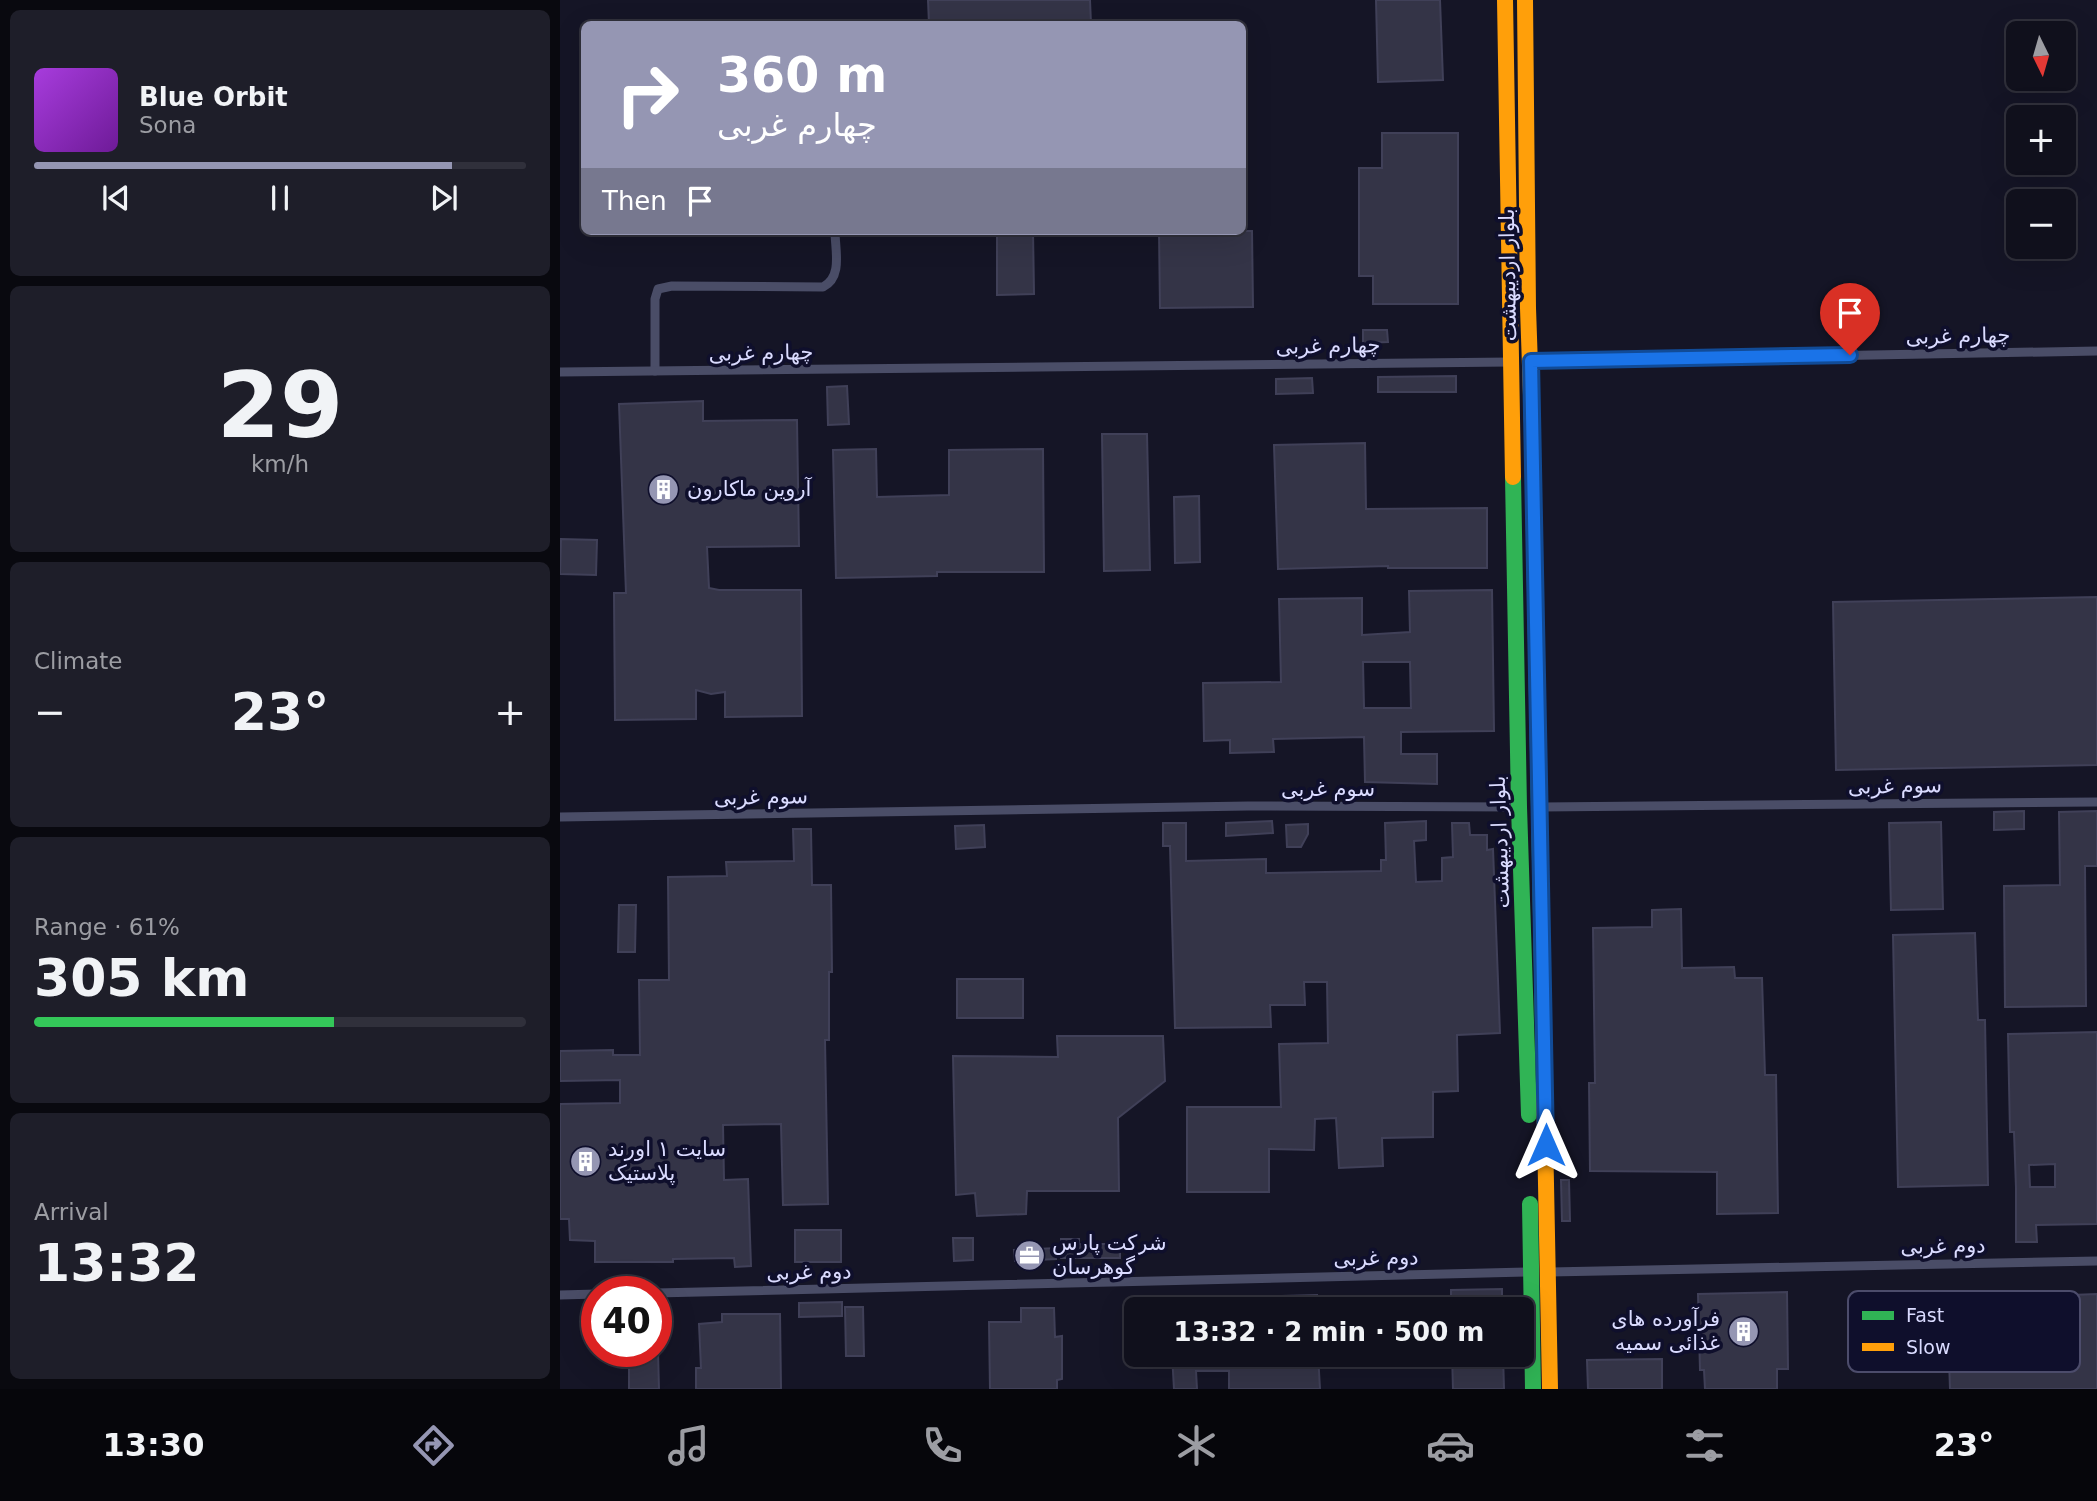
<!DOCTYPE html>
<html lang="en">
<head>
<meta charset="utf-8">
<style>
  :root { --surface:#10101c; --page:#1e1e29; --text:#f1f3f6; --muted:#9c9da3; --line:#30303b; --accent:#9596b3 }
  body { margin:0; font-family:"DejaVu Sans","Noto Sans Arabic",sans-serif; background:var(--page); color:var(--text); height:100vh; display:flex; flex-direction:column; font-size:26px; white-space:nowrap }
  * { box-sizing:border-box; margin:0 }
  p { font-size:23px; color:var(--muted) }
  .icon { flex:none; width:38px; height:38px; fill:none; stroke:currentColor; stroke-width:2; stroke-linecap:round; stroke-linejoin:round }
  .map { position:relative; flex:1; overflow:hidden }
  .details { display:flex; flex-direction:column; gap:10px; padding:10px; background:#09090f; width:560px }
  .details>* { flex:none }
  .hud { position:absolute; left:21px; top:21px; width:665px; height:214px; border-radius:10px; box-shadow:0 7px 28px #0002,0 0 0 2px var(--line); background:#9596b3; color:#fff; overflow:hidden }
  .needle { width:46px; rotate:175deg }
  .fabs { position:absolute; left:1446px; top:21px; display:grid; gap:14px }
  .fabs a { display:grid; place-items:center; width:70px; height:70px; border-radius:10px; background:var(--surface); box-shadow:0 7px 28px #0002,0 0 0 2px var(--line); font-size:35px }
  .speed { position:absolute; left:21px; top:1276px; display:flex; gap:14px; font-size:35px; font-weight:700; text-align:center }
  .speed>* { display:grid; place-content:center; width:91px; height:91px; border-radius:50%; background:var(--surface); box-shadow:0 7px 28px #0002,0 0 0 2px var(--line); line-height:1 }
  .speed .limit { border:10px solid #d22; background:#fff; color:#111 }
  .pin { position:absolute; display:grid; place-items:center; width:60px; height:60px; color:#fff; margin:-72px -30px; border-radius:50% 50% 50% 0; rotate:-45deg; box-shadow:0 0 7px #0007 }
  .pin .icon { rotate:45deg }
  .me { position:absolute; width:77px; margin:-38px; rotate:0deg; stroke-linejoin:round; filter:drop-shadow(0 0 5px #0008) }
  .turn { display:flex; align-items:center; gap:24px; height:147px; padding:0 21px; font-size:32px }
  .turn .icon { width:91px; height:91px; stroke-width:2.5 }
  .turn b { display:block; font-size:49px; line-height:60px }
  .then { display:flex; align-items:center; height:66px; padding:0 21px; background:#0003; gap:14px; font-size:26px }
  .big { font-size:52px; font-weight:800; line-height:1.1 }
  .details .widget { flex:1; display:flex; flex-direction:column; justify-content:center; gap:10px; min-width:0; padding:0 24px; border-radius:10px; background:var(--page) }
  .details .dial { align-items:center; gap:0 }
  .dial b { font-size:91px; line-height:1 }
  .song { display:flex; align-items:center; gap:21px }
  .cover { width:84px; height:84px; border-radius:10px; background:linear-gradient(135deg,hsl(280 70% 55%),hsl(280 70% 35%)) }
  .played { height:7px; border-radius:4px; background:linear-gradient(90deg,var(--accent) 85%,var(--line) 85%) }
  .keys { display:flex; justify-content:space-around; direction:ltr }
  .heat { display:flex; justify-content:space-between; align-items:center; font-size:38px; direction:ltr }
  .charge { height:10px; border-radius:5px; background:linear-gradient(90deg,#34c759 61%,var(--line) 0) }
  .trip { position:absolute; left:564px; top:1297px; width:410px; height:70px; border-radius:10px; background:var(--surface); box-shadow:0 7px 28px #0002,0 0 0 2px var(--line); font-weight:800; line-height:70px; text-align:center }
  .tab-bar { display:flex; height:112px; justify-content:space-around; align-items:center; background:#06060b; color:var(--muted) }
  .tab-bar .icon { width:49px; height:49px }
  .tab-bar .selected { color:var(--accent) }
  .tab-bar b { font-size:32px; color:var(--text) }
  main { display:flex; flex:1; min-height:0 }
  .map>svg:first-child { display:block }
  .building { fill:#343447; stroke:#404058; stroke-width:2; fill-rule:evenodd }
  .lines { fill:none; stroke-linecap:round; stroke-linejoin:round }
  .lane { stroke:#4a4d67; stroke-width:9 }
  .fast { stroke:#30b455; stroke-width:16 }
  .slow { stroke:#ff9f0a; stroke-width:16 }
  .route-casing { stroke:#114b97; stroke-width:18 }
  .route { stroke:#1a73e8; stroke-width:12 }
  .labels { text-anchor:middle; stroke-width:7; stroke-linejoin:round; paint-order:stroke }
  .street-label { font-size:21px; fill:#dadbff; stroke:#0f0f2c }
  .poi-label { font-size:21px; fill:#dadbff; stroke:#0f0f2c; text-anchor:start }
  .key { fill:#0f0f2c; stroke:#4c4c6b; stroke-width:2 }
  .key-label { font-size:19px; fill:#dadbff }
</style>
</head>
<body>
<main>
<section class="details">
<div class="widget">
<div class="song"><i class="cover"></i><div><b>Blue Orbit</b><p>Sona</p></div></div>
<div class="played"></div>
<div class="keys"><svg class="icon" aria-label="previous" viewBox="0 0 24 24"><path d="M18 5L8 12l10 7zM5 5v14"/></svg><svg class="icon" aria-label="pause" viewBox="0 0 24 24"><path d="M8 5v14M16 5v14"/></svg><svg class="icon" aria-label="next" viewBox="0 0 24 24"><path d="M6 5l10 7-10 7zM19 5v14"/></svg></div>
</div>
<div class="widget dial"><b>29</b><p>km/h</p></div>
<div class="widget"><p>Climate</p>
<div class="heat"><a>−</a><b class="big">23°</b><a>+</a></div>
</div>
<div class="widget"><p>Range · 61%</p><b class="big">305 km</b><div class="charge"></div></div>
<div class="widget"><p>Arrival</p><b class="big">13:32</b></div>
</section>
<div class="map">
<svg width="1537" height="1389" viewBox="0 0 1537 1389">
  <rect width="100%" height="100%" fill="#151526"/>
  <g class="building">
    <polygon points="368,0 530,0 531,24 369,24"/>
    <polygon points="816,0 880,0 883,80 818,82"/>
    <polygon points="822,133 898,133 898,304 813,304 813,276 799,276 799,168 822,168"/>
    <polygon points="437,231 473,231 474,294 437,295"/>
    <polygon points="599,231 692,231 693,307 600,308"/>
    <polygon points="803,330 827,330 828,342 803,343"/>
    <polygon points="896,376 896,392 818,392 818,377"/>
    <polygon points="752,378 753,393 716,394 716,379"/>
    <polygon points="287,386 289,424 268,425 267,387"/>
    <polygon points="143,401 143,421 237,420 239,546 147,547 149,588 159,590 241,590 242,716 165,717 165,692 151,694 136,690 136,719 55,720 54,593 66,593 59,404"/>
    <polygon points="542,434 587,434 590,570 544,571"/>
    <polygon points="805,443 806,509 927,508 927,568 828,568 828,566 718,569 714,445"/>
    <polygon points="316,449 317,497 389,495 389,450 483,449 484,572 377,572 377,576 276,578 273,450"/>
    <polygon points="639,496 640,562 615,563 614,497"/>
    <polygon points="1,539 37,540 36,575 0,574"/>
    <path d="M932 590 934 731 841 732V754H877V784L805 782 804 737 713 739 714 752 670 753V740L644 741 643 683 721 682 719 599 802 598V635L850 632 849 591ZM803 662H850L851 708H804Z"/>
    <polygon points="1537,597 1537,765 1276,770 1273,602"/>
    <polygon points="1464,811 1464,829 1434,830 1434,812"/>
    <polygon points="1537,811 1537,866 1525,866 1526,1006 1445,1007 1444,886 1500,885 1499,812"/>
    <polygon points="712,821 713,833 666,836 666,823"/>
    <polygon points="866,821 866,840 854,841 856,882 882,881 882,858 893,857 892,823 909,823 910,835 927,835 927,850 933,849 940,1033 897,1035 898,1091 873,1092 873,1137 822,1138 823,1166 779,1168 776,1118 755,1119 754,1150 709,1149 709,1192 627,1192 627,1107 721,1107 719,1044 768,1043 767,982 744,982 745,1005 710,1005 711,1027 615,1028 610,846 603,846 603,823 626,823 626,861 706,859 706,873 821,871 821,860 826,860 825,823"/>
    <polygon points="1381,822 1383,909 1331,910 1329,823"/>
    <polygon points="748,824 748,834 741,847 727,847 726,825"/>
    <polygon points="424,825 425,847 396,849 395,826"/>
    <polygon points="233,829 251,829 252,885 271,885 272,972 269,972 269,1040 265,1040 268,1204 223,1205 221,1124 163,1125 164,1180 188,1179 191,1266 175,1267 174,1258 113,1259 113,1262 35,1262 35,1241 10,1240 9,1219 0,1219 0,1104 60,1103 60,1080 0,1081 0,1051 53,1050 53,1055 80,1055 79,980 109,980 108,877 167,876 166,862 234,861"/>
    <polygon points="59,905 76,905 75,952 58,952"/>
    <polygon points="1121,909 1122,968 1174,967 1175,978 1202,978 1205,1075 1216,1075 1218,1213 1157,1214 1157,1172 1030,1171 1029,1083 1035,1083 1033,928 1092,927 1092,910"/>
    <polygon points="1415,933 1418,1020 1425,1020 1428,1185 1338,1187 1333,935"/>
    <rect x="397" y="979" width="66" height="39"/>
    <path d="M1537 1032V1224L1476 1225 1477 1242H1456V1188L1454 1132H1450L1448 1034ZM1495 1164V1187H1470L1469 1165Z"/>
    <polygon points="497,1036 603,1036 605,1081 558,1118 559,1191 467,1191 466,1214 417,1216 415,1193 396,1195 393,1056 498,1057"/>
    <polygon points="1001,1180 1009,1180 1010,1221 1002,1221"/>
    <rect x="235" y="1230" width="46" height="32"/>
    <polygon points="393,1238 413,1238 413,1260 394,1261"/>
    <polygon points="501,1239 519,1239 519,1244 560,1244 560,1258 501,1258"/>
    <polygon points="496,1248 496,1259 455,1261 454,1250"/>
    <polygon points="942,1289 942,1309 891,1309 891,1290"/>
    <polygon points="1227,1292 1228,1369 1217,1369 1217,1389 1145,1389 1144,1370 1140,1370 1138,1294"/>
    <polygon points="1537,1294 1537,1389 1390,1389 1387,1300"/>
    <polygon points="757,1295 757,1309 722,1309 722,1296"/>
    <polygon points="282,1302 282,1316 239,1317 239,1303"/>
    <polygon points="285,1307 303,1307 304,1356 286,1356"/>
    <polygon points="461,1308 494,1308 495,1337 502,1336 502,1379 497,1380 497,1389 430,1389 429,1322 461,1322"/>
    <polygon points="162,1314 220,1314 221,1389 136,1389 136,1368 141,1368 139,1324 162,1322"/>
    <polygon points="76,1351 98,1351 99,1389 69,1389 69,1367 76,1367"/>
    <polygon points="612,1354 758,1354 760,1389 669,1389 669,1371 636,1371 637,1389 614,1389"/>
    <polygon points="892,1354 943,1354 944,1389 893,1389"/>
    <polygon points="1102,1359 1102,1389 1028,1389 1027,1360"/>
  </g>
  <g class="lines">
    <g class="lane">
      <polyline points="971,361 1537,351"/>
      <path d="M95 371V299L98 289 112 286 263 287C283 277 275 250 275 231"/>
      <polyline points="0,372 950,362"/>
      <polyline points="982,807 1537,802"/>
      <polyline points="0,817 688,806 957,807"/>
      <polyline points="990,1272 1537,1261"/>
      <polyline points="96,1293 969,1272"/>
      <polyline points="0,1295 37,1294"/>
    </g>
    <g class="fast">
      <polyline points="972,424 984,1081"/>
      <polyline points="953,477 959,807 969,1115"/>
      <polyline points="970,1204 973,1389"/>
    </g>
    <g class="slow">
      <polyline points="945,0 953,477"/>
      <polyline points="965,0 968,308 972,424"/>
      <polyline points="984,1081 990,1389"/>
    </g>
  </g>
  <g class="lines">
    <defs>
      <polyline id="route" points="986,1145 971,361 1290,355"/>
    </defs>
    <use href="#route" class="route-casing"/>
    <use href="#route" class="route"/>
  </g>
  <defs>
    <symbol id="building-disc" viewBox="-11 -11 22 22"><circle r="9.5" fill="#9596b3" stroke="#0f0f2c"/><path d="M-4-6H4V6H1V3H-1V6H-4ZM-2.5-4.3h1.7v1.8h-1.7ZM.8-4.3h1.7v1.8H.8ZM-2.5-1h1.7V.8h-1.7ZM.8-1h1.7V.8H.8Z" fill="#fff"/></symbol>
    <symbol id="office-disc" viewBox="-11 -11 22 22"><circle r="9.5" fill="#9596b3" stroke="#0f0f2c"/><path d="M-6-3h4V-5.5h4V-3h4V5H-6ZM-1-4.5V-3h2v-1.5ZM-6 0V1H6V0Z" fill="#fff"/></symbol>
  </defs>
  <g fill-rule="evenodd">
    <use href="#building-disc" x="86" y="472" width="35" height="35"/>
    <use href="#building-disc" x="8" y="1144" width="35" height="35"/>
    <use href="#office-disc" x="452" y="1238" width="35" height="35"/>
    <use href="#building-disc" x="1166" y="1314" width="35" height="35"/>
  </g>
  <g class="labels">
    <g class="street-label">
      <text transform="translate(948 275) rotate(-91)" y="7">بلوار اردیبهشت</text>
      <text transform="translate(1398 336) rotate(-1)" y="7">چهارم غربی</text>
      <text transform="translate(768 346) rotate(-1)" y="7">چهارم غربی</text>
      <text transform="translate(201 353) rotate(-1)" y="7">چهارم غربی</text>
      <text transform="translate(1335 786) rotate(-1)" y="7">سوم غربی</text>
      <text x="768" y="796">سوم غربی</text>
      <text transform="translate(201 797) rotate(-1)" y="7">سوم غربی</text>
      <text transform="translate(940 842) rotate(-92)" y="7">بلوار اردیبهشت</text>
      <text transform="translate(1383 1246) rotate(-1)" y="7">دوم غربی</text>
      <text transform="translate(816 1258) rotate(-1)" y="7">دوم غربی</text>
      <text transform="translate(249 1272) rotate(-1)" y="7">دوم غربی</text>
    </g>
    <g class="poi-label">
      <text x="127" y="496">آروین ماکارون</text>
      <text x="48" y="1156">سایت ۱ اورند<tspan x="48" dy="24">پلاستیک</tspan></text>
      <text x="492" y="1250">شرکت پارس<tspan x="492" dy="24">گوهرسان</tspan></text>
      <text x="1160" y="1326" text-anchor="end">فرآورده های<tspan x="1160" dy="24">غذائی سمیه</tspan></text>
    </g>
  </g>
  <rect x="1288" y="1291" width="232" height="81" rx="10" class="key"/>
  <rect x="1302" y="1311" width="32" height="9" fill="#30b455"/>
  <rect x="1302" y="1343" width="32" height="8" fill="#ff9f0a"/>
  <g class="key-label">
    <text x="1346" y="1322">Fast</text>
    <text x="1346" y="1354">Slow</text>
  </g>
</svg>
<div class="fabs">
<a><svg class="needle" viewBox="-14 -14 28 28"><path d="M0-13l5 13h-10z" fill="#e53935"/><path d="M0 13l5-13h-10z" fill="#9c9da3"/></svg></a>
<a>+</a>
<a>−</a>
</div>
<div class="speed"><div class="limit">40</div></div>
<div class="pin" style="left:1290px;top:355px;background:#d93025"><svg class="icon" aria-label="arrive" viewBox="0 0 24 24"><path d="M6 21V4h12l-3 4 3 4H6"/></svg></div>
<svg class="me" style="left:986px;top:1145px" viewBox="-20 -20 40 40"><path d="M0-17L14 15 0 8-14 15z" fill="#1a73e8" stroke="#fff" stroke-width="4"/></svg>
<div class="trip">13:32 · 2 min · 500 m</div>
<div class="hud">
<div class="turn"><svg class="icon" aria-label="right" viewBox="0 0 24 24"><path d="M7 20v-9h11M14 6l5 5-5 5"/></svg><div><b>360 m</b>چهارم غربی</div></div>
<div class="then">Then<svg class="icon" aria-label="arrive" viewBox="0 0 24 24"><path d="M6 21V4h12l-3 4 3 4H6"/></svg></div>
</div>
</div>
</main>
<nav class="tab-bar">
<b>13:30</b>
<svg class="icon selected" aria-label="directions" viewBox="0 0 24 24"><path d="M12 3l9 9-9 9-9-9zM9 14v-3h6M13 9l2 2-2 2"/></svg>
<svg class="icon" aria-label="music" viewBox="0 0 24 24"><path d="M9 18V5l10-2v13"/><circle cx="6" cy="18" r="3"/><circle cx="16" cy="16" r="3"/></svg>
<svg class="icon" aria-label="phone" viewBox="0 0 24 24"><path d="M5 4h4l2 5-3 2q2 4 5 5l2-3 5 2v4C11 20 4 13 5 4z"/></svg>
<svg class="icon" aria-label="climate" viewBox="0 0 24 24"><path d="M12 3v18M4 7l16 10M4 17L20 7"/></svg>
<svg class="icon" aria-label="car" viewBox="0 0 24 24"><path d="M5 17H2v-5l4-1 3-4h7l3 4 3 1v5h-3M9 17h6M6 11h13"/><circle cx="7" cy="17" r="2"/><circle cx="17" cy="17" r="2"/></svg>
<svg class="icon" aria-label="filters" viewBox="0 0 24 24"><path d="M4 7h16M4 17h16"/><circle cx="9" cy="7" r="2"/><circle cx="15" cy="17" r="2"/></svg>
<b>23°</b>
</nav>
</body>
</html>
